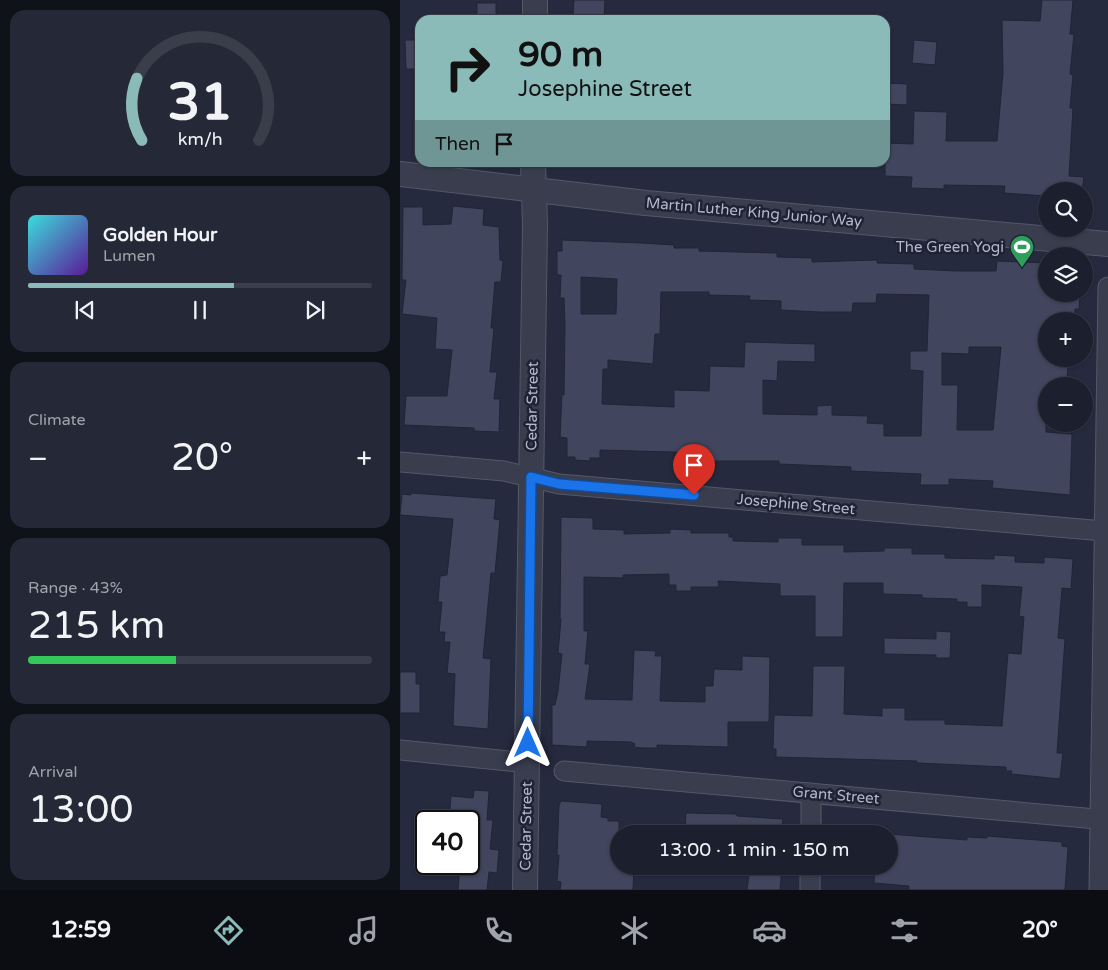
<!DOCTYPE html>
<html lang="en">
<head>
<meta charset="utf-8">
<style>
  :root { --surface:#1c202e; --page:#252836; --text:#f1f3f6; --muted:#a0a3aa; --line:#3a3e4a; --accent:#8bbbb9 }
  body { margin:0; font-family:"Varela Round",sans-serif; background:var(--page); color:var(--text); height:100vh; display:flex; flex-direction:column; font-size:19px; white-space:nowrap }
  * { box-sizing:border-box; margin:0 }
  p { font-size:16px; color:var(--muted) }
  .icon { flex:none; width:28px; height:28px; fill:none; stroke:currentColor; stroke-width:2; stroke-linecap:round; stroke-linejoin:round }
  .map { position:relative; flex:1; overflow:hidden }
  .panel { display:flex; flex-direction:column; gap:10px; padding:10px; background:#0f1219; width:400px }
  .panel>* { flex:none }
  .guide { position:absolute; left:15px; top:15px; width:475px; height:152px; border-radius:15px; box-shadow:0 1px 4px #0004,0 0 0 1px var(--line); background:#8bbbb9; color:#111; overflow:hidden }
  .tools { position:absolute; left:638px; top:182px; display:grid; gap:10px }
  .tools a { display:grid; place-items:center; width:55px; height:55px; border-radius:50%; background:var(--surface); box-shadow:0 1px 4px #0004,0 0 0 1px var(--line); font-size:25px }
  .speed { position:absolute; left:15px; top:810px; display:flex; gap:10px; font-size:25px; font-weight:700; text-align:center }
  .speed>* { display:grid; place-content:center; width:65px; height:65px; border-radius:50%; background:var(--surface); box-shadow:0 1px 4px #0004,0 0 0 1px var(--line); line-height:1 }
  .speed .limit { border:2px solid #111; border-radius:8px; background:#fff; color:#111 }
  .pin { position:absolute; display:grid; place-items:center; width:42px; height:42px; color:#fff; margin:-51px -21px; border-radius:50% 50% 50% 0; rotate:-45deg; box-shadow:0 0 5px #0007 }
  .pin .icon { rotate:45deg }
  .me { position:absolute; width:55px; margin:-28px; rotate:0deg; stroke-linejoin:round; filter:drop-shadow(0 0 4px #0008) }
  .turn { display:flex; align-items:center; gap:18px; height:105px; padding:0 20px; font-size:22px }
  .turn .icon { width:65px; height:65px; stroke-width:2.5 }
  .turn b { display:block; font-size:35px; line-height:42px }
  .then { display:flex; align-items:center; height:48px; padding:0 20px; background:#0003; gap:10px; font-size:19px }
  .big { font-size:38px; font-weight:600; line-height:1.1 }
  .panel .widget { flex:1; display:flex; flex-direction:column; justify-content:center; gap:8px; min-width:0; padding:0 18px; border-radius:15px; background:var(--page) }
  .panel .dial { align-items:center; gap:0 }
  .dial svg { height:130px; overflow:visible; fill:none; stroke:var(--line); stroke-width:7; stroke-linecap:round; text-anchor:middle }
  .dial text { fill:var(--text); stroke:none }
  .song { display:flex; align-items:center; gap:15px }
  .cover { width:60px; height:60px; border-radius:8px; background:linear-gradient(135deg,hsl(180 70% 55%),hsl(270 70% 35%)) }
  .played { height:5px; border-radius:2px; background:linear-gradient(90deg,var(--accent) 60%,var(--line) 60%) }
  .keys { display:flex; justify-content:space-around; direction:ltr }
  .heat { display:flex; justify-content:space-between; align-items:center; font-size:28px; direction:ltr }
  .charge { height:8px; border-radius:4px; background:linear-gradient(90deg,#34c759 43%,var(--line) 0) }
  .trip { position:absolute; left:210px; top:825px; width:288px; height:50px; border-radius:25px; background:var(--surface); box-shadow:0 1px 4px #0004,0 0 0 1px var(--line); font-weight:600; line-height:50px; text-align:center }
  .tab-bar { display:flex; height:80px; justify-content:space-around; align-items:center; background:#0b0d12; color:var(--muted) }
  .tab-bar .icon { width:35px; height:35px }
  .tab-bar .selected { color:var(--accent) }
  .tab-bar b { font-size:22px; color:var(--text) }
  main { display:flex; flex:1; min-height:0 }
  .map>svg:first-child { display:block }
  .building { fill:#41465e; stroke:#202436; fill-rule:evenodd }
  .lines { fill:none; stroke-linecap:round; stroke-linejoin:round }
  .minor-casing { stroke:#545869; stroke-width:21 }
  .tertiary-casing { stroke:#545869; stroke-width:26 }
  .minor { stroke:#393d4e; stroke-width:19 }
  .tertiary { stroke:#393d4e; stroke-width:24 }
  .route-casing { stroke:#114b97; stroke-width:12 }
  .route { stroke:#1a73e8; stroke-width:9 }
  .labels { text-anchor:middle; stroke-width:5; stroke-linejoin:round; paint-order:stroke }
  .street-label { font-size:15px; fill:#b5b8c9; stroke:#1e2234 }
  .poi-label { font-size:15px; fill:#b5b8c9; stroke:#1e2234; text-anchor:end }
</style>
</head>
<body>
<main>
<section class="panel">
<div class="widget dial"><svg viewBox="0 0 100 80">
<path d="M14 69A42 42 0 1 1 86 69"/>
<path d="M14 69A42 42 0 0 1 11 31" stroke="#8bbbb9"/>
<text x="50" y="56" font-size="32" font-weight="700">31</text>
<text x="50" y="72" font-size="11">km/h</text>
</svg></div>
<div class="widget">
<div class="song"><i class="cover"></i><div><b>Golden Hour</b><p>Lumen</p></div></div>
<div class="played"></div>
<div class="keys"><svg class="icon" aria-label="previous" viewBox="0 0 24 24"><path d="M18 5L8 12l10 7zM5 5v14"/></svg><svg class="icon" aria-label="pause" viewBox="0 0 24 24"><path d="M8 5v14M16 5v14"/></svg><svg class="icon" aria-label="next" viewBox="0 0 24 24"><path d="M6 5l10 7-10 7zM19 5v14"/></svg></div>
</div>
<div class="widget"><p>Climate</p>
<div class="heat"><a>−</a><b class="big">20°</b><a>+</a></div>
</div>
<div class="widget"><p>Range · 43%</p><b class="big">215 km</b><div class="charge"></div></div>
<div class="widget"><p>Arrival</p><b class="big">13:00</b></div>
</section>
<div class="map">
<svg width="708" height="890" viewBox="0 0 708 890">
  <rect width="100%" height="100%" fill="#252a3e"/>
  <g class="building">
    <polygon points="174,0 205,0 204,20 175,20 176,15 173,15"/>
    <polygon points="642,0 673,0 670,34 674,34 670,74 673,75 670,108 673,108 669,176 684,177 682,191 646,191 646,196 604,193 605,186 544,185 544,189 511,188 512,177 485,176 485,143 513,144 514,111 547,112 546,141 597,141 603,73 602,20 640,21"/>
    <rect x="77" y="3" width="19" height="17"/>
    <polygon points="5,40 20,40 20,69 6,69"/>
    <polygon points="514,40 537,42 535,65 512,63"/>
    <polygon points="485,83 507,84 507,105 485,104"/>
    <polygon points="53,206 84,209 83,225 99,227 100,260 103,261 101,282 95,282 91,328 94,328 90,372 97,372 94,399 100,399 99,432 74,431 74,428 4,425 6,396 47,396 52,350 35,349 37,318 2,314 6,280 2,280 3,207 23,207 23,225 51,224"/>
    <path d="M162 240 241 243 274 245V248H299V251L377 253V257L412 258V262L477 260V263L514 264V269L556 271H596L597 261 646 263V294H680L679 309H675L674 321H646V359H669L666 386H646V432L672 434 670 495 592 488 593 481 549 479V485H520L521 474 451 471V467L379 464V461H308V453L200 450V458H190V461L175 460V457H167V438L160 437 162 394 164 395 165 325 164 298H160L161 275H157V251H162ZM181 277 217 279 216 314H181ZM261 292H309V295L350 296 349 300 381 301V310L420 312H452L453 303H476L477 294 529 295 527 351H510V370L523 371 521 436H484V424L467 423 468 416 432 415V405L417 406V415L363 414V380L377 381 378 361 415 362V344L345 342 344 367 310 366 309 391 274 390V407L202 404 203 369H208V360L253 364 255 334H260ZM569 347H601L593 430H557L558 385H542V353L569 354Z"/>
    <polygon points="11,493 96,499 94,519 100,520 95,573 91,573 83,658 91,659 88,729 53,726 55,674 47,673 50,642 44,642 45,632 39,632 42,602 38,602 40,576 47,575 53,519 0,515 2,494 11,495"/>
    <polygon points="161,517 193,518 193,529 224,530 224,534 270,533 270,529 291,530 291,533 329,533 329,537 333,537 333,541 378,542 378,538 402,538 402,545 444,545 444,552 484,551 484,548 512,548 512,554 545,554 545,558 594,559 594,555 615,556 615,562 644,563 644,557 673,559 671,589 662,588 658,638 665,639 657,753 663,753 660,779 611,774 612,771 606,771 606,767 517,763 517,761 376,757 376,749 373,749 374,715 412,716 413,666 445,666 444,714 482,716 482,708 505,708 505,720 545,720 545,724 602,726 608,653 621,654 624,617 619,616 622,587 582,585 582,607 567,607 567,602 557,602 557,599 522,598 522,595 483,594 483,583 444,583 443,637 415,637 415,596 380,596 380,584 318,581 319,587 291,587 291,591 276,591 276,585 269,585 269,574 223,575 223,578 184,577 184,631 188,631 185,664 190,664 185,699 232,700 234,650 256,651 255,656 262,656 260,701 305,702 305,686 313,686 314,669 342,670 342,656 370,657 369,722 328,722 328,747 257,745 257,748 242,748 234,747 235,744 231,742 187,741 187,747 152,745 152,705 155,705 158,691 162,654 158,653 161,619 160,619"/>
    <polygon points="536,631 551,632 550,658 536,658 536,655 484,654 484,638 536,639"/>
    <polygon points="0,672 16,672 16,684 20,684 20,713 0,713"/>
    <polygon points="74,790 89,791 87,820 93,820 90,849 99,850 97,873 89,872 87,890 58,890 60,864 69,864 69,821 49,821 51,796 73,798"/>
    <polygon points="161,801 202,804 201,817 208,818 208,821 219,821 219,866 234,866 233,890 160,890 161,882 157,881 159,855 157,855 159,805"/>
    <polygon points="286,813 336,814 337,816 383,819 381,834 285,834"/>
    <polygon points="489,834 567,840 567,837 587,838 587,836 662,842 662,846 668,847 665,890 509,890 509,886 474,883 475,866 489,866"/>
    <polygon points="350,866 382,867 380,890 347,890"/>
  </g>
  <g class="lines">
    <defs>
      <g id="minor">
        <polyline points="0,462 104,471 159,484 704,531"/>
        <polyline points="0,750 128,763"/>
        <polyline points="164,771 708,820"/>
        <polyline points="411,834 411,793"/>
        <polyline points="410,890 410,866"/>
        <polyline points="699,890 708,287"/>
      </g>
      <g id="tertiary">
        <polyline points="135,20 135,0"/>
        <polyline points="0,174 246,203 708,244"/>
        <polyline points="125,890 135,225 133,162"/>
      </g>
    </defs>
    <use href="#minor" class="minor-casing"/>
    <use href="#tertiary" class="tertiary-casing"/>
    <use href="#minor" class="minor"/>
    <use href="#tertiary" class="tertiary"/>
  </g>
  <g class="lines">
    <defs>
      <polyline id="route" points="128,743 131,477 159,484 294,495"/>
    </defs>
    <use href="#route" class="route-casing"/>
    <use href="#route" class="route"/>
  </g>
  <defs>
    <symbol id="stadium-pin" viewBox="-11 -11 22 30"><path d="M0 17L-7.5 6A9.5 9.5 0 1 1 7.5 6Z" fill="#2e9e5b" stroke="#1e2234"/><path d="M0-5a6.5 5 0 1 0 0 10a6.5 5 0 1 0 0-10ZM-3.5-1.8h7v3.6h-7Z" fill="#fff"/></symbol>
  </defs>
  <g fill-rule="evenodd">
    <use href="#stadium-pin" x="608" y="233" width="28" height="38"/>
  </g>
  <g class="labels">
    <g class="street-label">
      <text transform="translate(354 212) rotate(5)" y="5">Martin Luther King Junior Way</text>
      <text transform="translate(132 406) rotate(-89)" y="5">Cedar Street</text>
      <text transform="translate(396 504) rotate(5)" y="5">Josephine Street</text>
      <text transform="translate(436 795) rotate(5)" y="5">Grant Street</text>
      <text transform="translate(126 826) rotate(-89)" y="5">Cedar Street</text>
    </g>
    <g class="poi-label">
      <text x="604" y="252">The Green Yogi</text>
    </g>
  </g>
</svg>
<div class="tools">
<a><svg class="icon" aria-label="search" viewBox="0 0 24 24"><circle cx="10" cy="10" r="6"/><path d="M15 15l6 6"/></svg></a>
<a><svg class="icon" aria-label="layers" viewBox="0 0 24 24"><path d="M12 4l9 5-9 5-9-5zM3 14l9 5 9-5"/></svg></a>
<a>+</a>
<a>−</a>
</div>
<div class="speed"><div class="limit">40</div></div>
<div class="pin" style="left:294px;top:495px;background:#d93025"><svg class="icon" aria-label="arrive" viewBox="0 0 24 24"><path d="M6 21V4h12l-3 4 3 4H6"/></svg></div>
<svg class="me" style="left:128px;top:743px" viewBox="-20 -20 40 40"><path d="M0-17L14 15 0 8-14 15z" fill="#1a73e8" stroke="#fff" stroke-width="4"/></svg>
<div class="trip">13:00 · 1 min · 150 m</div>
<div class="guide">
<div class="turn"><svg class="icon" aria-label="right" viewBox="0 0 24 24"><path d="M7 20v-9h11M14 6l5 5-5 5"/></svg><div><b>90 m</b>Josephine Street</div></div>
<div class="then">Then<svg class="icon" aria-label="arrive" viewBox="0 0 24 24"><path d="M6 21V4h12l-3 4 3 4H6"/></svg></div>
</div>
</div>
</main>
<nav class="tab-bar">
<b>12:59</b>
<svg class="icon selected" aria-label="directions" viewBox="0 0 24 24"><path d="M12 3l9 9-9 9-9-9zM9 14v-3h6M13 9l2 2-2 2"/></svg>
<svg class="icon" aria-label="music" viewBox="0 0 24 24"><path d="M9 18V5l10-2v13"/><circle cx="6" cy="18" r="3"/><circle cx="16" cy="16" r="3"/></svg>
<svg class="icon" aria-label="phone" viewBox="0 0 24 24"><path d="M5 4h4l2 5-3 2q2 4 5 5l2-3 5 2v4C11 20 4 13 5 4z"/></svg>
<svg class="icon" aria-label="climate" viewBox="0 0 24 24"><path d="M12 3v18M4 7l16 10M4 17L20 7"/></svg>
<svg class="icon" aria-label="car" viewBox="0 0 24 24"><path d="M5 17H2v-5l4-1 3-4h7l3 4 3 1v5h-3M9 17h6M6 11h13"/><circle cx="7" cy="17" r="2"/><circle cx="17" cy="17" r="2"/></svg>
<svg class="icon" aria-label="filters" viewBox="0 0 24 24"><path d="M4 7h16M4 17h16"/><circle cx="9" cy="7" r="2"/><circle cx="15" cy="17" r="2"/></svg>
<b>20°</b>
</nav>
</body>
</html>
